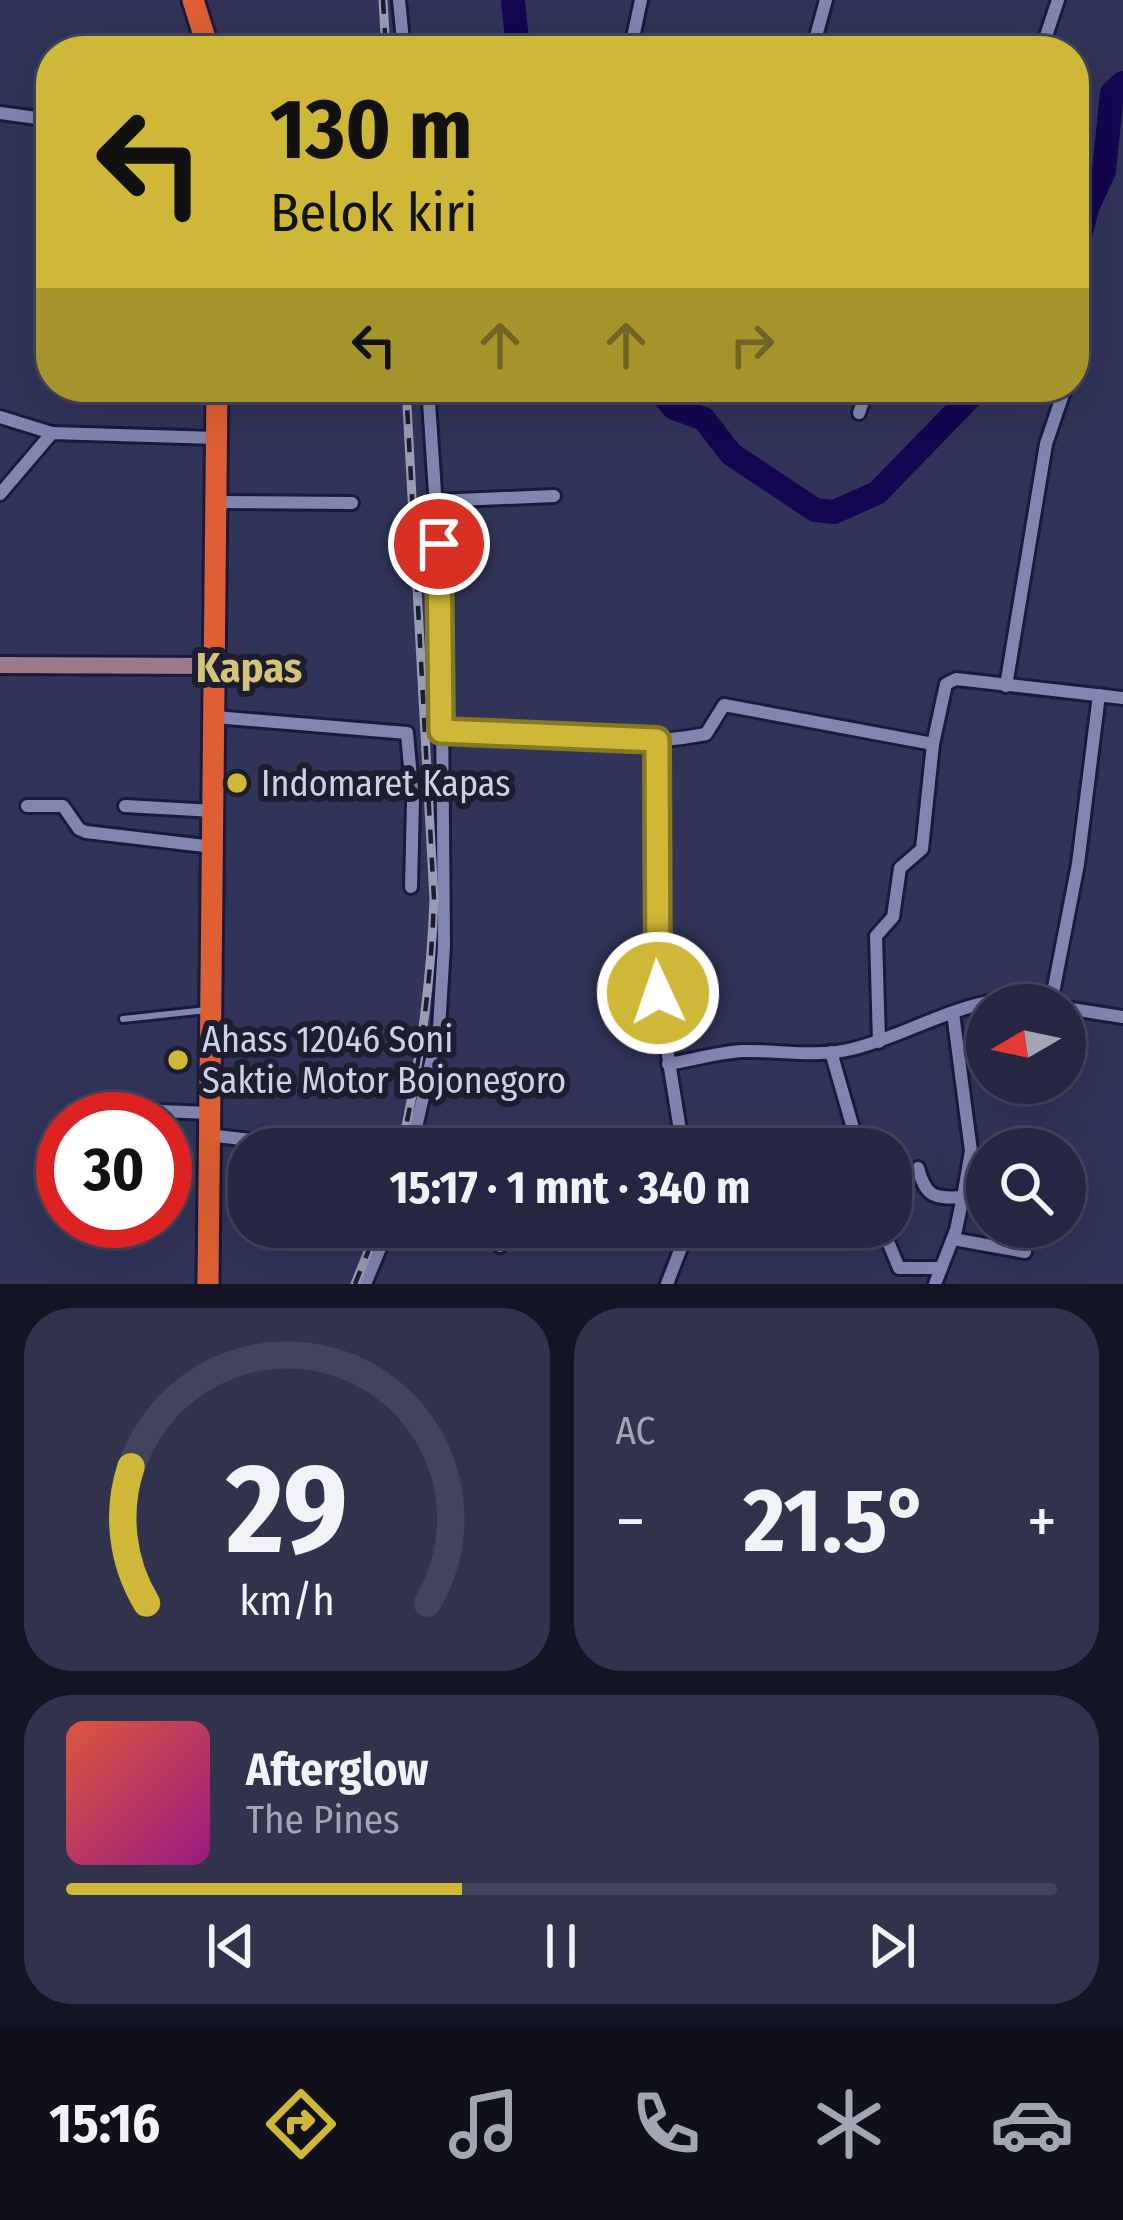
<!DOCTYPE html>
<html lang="id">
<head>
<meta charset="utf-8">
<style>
  :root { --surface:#252742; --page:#31334d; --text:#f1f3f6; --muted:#a3a5b2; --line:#42445b; --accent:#cfb837 }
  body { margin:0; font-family:"Fira Sans Condensed",sans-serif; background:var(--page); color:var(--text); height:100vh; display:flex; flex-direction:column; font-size:45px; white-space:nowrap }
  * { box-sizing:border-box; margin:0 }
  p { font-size:39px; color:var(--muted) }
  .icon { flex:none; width:66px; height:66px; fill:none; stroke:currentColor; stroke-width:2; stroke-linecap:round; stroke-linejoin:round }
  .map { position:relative; height:1284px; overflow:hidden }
  .details { display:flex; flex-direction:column; gap:24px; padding:24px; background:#141524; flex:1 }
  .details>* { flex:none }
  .top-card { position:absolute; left:36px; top:36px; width:1053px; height:366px; border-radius:48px; box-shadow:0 12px 48px #0002,0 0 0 3px var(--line); background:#cfb837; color:#111; overflow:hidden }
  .needle { width:78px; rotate:261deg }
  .tools { position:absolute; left:966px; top:984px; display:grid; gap:24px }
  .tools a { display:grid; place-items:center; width:120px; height:120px; border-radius:50%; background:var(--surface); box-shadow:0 12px 48px #0002,0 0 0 3px var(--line); font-size:60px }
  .speed { position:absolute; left:36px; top:1092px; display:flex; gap:24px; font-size:60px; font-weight:700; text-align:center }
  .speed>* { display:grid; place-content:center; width:156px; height:156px; border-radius:50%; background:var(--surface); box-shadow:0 12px 48px #0002,0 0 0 3px var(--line); line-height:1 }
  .speed .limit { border:18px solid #d22; background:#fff; color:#111 }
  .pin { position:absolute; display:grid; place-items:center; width:102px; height:102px; color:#fff; margin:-51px; border:6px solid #fff; border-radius:50%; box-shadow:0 3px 12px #0007 }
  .me { position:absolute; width:132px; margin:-66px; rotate:357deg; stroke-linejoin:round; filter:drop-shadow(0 0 9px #0008) }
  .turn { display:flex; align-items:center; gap:42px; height:252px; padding:0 36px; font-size:54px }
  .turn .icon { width:156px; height:156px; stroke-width:2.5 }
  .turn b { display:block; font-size:84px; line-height:102px }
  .lanes { display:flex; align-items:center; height:114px; padding:0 36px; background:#0003; justify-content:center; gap:60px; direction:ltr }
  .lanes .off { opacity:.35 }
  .big { font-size:90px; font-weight:700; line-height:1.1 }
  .details .tile { flex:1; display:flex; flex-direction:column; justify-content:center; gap:18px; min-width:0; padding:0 42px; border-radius:48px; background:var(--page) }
  .details .dial { align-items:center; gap:0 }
  .dial svg { height:312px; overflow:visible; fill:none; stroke:var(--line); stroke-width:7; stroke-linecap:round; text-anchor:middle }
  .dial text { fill:var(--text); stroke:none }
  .song { display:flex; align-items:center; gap:36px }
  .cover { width:144px; height:144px; border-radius:18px; background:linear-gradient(135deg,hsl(10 70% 55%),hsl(310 70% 35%)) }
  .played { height:12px; border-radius:6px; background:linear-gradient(90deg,var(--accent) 40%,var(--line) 40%) }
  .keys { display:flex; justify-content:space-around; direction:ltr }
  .heat { display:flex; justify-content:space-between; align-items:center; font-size:66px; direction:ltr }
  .details .tiles { flex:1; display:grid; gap:24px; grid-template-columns:1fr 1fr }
  .tile:last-child { grid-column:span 2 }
  .trip { position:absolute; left:228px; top:1128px; width:684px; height:120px; border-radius:48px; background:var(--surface); box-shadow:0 12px 48px #0002,0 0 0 3px var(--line); font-weight:700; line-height:120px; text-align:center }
  .tabs { display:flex; height:192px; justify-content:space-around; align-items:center; background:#0f101a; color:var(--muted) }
  .tabs .icon { width:84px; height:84px }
  .tabs .current { color:var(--accent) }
  .tabs b { font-size:54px; color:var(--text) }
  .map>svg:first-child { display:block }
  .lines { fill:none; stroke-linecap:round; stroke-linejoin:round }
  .river { stroke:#140650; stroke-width:24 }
  .lane-casing { stroke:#191a3d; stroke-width:12 }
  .street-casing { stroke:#191a3d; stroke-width:18 }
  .secondary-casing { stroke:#191a3d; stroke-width:22 }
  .highway-casing { stroke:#191a3d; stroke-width:27 }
  .lane { stroke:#8086b0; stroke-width:6 }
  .street { stroke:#8086b0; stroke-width:12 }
  .secondary { stroke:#9c7a8a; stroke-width:16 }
  .highway { stroke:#de5f33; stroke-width:21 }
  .rail-casing { stroke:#989cb7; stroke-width:9 }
  .rail { stroke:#1c1d2e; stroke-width:4.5; stroke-dasharray:14; stroke-linecap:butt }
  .route-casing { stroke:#877824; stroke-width:30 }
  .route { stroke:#cfb837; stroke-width:21 }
  .poi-dot { fill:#cfb837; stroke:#1c1d2e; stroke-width:4.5 }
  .labels { text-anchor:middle; stroke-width:12; stroke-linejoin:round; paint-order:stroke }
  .poi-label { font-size:36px; fill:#cdd1e8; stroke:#1c1d2e; text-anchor:start }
  .quarter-label { font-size:42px; font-weight:bold; fill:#d3c477; stroke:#1c1d2e }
</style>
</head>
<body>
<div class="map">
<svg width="1123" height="1284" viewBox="0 0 1123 1284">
  <rect width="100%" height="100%" fill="#313458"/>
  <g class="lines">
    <g class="river">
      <polyline points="513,0 518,51"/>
      <polyline points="1074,261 1087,208 1104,171 1112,93 1123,83"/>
      <polyline points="656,387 674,408 704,419 731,454 815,510 834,512 877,493 980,387"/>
    </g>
    <defs>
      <polyline id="lane" points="123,1019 207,1010"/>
      <g id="street">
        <polyline points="399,0 404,51"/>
        <polyline points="632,42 641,0"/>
        <polyline points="812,51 826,0"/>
        <polyline points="1041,51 1058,0"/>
        <polyline points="0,113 51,120"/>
        <polyline points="51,218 51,236"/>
        <polyline points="859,413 868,387"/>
        <polyline points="0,417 52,433"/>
        <polyline points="0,494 52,433 217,438"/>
        <polyline points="436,501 554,496"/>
        <polyline points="218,502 352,503"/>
        <polyline points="1006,686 1046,444 1064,391"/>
        <polyline points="215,717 407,733 413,801 411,887"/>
        <path d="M441 731C527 736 621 751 706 734L724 705 933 744"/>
        <polyline points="657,740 658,993 683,1149"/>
        <polyline points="27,806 63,806 79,829 86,832 213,847"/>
        <polyline points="125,806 214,811"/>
        <polyline points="1051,1003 1078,864 1099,695"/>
        <polyline points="1065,1008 1123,1017"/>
        <polyline points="953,1013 971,1151 963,1197"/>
        <polyline points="879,1042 876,936 893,917 900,868 922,849 933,744 946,684 956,679 1123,698"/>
        <polyline points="831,1052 859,1149"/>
        <path d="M668 1064C692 1060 716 1053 741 1051 778 1050 816 1058 852 1049 919 1033 986 981 1057 1005"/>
        <polyline points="137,1110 209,1113"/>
        <polyline points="208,1135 327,1149"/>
        <polyline points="411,1149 439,1028 444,946 441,583 428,387"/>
        <path d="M918 1168C926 1197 934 1199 963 1197L956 1230 935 1284"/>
        <polyline points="495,1227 500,1246"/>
        <polyline points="882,1227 899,1268 940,1268"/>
        <polyline points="953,1239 1025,1252"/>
        <polyline points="365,1284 389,1227"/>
        <polyline points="667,1284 689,1227"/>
      </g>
      <polyline id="secondary" points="0,665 216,666"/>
      <g id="highway">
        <polyline points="193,0 209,51"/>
        <polyline points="208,1284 217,387"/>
      </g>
    </defs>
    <use href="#lane" class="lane-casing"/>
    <use href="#street" class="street-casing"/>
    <use href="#secondary" class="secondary-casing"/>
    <use href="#highway" class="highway-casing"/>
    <use href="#lane" class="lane"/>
    <use href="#street" class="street"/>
    <use href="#secondary" class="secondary"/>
    <use href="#highway" class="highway"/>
    <defs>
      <g id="rail">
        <polyline points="383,0 386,51"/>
        <path d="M401 1149C420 1065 431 985 434 899L406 387"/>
        <polyline points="355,1284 378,1227"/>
      </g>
    </defs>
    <use href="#rail" class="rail-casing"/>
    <use href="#rail" class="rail"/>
  </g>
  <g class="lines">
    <defs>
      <polyline id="route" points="439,544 441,731 657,740 658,993"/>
    </defs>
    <use href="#route" class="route-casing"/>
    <use href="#route" class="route"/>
  </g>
  <g class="poi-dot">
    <circle cx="237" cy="783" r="12"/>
    <circle cx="178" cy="1060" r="12"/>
  </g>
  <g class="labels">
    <g class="poi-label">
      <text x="261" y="796">Indomaret Kapas</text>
      <text x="202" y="1052">Ahass 12046 Soni<tspan x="202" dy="41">Saktie Motor Bojonegoro</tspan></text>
    </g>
    <g class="quarter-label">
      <text x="249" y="682">Kapas</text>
    </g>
  </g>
</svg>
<div class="tools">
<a><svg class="needle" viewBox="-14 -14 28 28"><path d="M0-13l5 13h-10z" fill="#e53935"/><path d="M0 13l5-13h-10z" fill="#a3a5b2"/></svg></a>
<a><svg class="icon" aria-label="search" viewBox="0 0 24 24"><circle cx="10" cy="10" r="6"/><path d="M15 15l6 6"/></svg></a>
</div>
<div class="speed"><div class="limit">30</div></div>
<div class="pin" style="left:439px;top:544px;background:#d93025"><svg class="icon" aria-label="arrive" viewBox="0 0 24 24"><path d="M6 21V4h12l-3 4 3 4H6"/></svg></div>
<svg class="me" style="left:658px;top:993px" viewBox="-20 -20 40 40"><circle r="17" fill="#cfb837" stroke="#fff" stroke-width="3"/><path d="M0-11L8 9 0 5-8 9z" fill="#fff"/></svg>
<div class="trip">15:17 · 1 mnt · 340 m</div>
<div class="top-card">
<div class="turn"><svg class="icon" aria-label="left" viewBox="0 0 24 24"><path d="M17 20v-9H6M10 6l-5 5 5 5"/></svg><div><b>130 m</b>Belok kiri</div></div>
<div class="lanes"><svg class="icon" aria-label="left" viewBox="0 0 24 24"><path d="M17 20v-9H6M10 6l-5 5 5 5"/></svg><svg class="icon off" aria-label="ahead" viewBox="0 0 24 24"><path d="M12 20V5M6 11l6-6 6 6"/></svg><svg class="icon off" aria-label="ahead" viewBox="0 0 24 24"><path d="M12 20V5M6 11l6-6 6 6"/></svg><svg class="icon off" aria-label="right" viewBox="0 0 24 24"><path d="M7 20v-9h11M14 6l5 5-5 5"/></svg></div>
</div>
</div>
<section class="details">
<div class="tiles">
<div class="tile dial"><svg viewBox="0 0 100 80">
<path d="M14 69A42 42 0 1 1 86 69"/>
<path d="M14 69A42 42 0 0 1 10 34" stroke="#cfb837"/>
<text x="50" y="56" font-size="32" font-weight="700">29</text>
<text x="50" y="72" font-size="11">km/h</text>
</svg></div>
<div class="tile"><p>AC</p>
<div class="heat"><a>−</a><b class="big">21.5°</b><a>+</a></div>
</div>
<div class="tile">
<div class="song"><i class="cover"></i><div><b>Afterglow</b><p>The Pines</p></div></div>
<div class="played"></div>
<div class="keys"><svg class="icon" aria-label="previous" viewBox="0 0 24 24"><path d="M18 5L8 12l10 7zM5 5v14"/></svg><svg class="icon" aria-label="pause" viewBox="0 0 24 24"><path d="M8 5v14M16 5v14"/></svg><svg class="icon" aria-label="next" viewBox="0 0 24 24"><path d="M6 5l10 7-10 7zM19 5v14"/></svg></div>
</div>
</div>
</section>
<nav class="tabs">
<b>15:16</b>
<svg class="icon current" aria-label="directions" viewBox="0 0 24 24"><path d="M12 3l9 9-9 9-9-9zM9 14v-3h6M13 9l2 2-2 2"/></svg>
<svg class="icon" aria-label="music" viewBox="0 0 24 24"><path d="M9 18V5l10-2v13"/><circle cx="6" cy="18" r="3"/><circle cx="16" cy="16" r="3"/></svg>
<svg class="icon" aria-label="phone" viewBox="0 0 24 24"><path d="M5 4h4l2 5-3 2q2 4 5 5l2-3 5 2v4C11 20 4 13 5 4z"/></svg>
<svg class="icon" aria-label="climate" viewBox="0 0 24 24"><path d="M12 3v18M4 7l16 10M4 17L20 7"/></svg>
<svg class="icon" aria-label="car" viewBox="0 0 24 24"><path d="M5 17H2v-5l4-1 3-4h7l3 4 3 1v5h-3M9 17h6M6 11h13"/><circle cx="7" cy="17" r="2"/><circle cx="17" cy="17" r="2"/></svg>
</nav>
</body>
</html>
